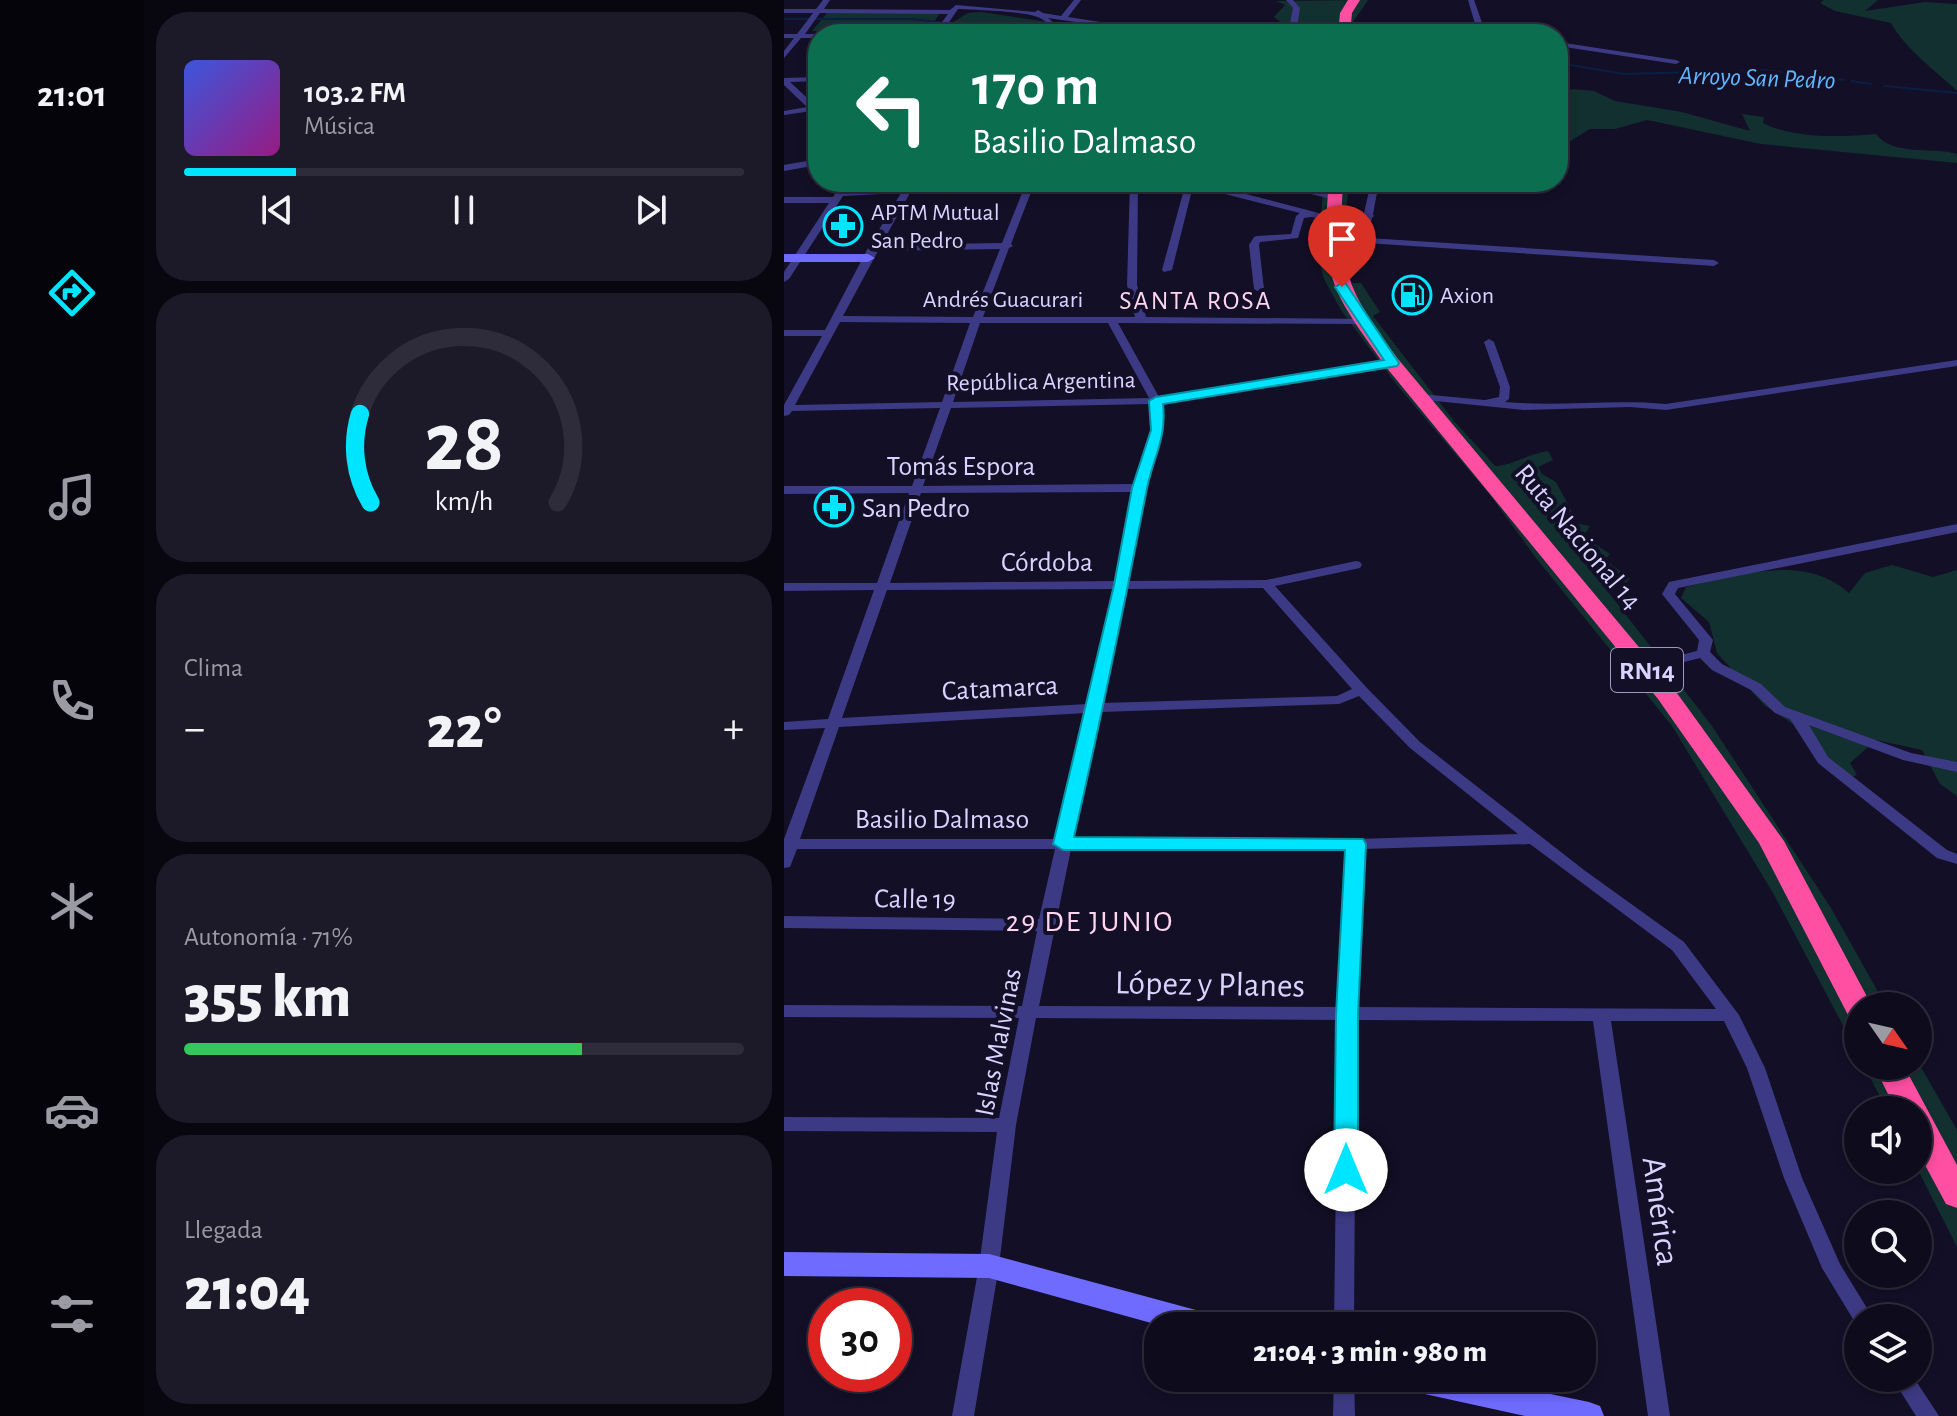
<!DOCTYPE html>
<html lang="es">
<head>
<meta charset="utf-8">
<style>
  :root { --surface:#0e0b1c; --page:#1c1929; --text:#f1f3f6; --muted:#9b9ba3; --line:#2e2b3b; --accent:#00e5ff }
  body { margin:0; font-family:"Alegreya Sans",sans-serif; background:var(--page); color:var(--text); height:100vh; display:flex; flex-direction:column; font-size:30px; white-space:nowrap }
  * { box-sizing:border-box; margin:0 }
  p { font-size:26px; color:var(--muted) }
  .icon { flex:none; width:44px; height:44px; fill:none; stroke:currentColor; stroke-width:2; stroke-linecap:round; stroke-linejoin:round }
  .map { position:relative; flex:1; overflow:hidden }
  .side { display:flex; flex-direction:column; gap:12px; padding:12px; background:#08060f; width:640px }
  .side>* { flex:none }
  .hud { position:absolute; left:24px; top:24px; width:760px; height:168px; border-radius:32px; box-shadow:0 4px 12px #0003,0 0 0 2px var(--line); background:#0b6e4f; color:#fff; overflow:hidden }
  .needle { width:52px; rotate:124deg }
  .tools { position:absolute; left:1060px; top:992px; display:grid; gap:16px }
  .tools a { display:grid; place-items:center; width:88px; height:88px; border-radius:50%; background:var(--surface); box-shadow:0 4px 12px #0003,0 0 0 2px var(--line); font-size:40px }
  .speed { position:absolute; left:24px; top:1288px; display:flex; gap:16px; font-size:40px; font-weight:700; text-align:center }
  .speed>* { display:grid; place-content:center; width:104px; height:104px; border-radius:50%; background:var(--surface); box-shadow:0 4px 12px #0003,0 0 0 2px var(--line); line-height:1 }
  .speed .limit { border:12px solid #d22; background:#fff; color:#111 }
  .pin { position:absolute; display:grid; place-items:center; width:68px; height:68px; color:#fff; margin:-82px -34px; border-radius:50% 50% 50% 0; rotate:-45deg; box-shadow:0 0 8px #0007 }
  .pin .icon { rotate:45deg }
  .me { position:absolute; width:88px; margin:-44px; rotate:0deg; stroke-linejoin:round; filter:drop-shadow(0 0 6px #0008) }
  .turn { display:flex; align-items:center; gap:28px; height:168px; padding:0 32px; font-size:36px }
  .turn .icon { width:104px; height:104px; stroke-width:2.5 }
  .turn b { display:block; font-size:56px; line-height:68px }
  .big { font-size:60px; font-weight:800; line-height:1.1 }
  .side .tile { flex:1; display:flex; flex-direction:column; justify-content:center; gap:12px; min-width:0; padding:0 28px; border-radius:32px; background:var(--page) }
  .side .dial { align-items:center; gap:0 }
  .dial svg { height:208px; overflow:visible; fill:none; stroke:var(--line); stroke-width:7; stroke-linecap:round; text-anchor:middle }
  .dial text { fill:var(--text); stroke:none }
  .song { display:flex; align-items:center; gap:24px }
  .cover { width:96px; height:96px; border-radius:12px; background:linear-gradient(135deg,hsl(230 70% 55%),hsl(310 70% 35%)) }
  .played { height:8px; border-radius:4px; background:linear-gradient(90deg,var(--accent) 20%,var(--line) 20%) }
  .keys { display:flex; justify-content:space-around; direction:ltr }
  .heat { display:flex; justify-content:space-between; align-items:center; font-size:44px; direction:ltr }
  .charge { height:12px; border-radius:6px; background:linear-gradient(90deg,#34c759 71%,var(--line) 0) }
  .trip { position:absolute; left:360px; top:1312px; width:452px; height:80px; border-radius:32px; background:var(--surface); box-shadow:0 4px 12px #0003,0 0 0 2px var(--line); font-weight:800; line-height:80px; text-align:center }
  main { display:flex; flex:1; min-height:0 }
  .tabs { display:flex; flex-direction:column; width:144px; justify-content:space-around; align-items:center; background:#06040b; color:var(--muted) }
  .tabs .icon { width:56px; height:56px }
  .tabs .on { color:var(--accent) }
  .tabs b { font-size:36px; color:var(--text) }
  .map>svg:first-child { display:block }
  .green { fill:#12302f }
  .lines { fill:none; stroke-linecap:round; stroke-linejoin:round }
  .stream { stroke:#0a1f44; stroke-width:2 }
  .street { fill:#3d3a85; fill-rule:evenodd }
  .secondary { fill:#6f6bff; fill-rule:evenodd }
  .highway { fill:#ff4fa3; fill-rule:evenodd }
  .route { fill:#00e5ff; stroke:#0095a6; stroke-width:2 }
  .labels { text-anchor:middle; stroke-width:8; stroke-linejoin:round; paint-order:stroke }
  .far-poi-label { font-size:24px; fill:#d9d4ff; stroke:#130f26; text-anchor:start }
  .far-street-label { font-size:24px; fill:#d9d4ff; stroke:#130f26 }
  .far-water-label { font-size:26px; font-style:italic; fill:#62b6ff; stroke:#130f26 }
  .far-neighbourhood-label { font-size:26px; letter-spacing:2px; fill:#ffd6f0; stroke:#130f26 }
  .shield { fill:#130f26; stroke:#9e99be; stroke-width:2 }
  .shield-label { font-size:26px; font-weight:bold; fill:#d9d4ff }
  .street-label { font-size:28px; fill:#d9d4ff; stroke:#130f26 }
  .poi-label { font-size:28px; fill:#d9d4ff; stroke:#130f26; text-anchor:start }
  .neighbourhood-label { font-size:30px; letter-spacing:2px; fill:#ffd6f0; stroke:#130f26 }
  .near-street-label { font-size:34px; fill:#d9d4ff; stroke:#130f26 }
</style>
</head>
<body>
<main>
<nav class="tabs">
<b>21:01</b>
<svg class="icon on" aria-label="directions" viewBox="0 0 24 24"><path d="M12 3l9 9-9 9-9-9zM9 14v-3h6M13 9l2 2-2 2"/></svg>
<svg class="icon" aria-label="music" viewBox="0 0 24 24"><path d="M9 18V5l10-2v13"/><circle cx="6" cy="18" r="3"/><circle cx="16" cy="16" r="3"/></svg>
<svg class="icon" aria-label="phone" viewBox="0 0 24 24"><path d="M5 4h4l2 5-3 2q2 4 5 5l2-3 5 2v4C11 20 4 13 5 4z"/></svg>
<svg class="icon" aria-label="climate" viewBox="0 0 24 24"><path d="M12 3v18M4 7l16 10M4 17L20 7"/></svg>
<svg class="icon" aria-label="car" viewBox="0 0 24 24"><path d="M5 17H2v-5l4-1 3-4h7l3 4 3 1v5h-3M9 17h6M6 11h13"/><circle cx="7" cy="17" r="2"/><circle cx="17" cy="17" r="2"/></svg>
<svg class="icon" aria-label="filters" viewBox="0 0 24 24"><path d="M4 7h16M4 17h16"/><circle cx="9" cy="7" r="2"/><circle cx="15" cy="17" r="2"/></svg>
</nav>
<section class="side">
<div class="tile">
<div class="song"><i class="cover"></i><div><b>103.2 FM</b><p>Música</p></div></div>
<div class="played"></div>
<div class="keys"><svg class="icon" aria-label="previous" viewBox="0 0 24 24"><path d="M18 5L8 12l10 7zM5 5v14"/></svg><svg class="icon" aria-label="pause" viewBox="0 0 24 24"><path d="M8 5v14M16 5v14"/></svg><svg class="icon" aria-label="next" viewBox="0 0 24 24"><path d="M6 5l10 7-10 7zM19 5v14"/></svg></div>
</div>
<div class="tile dial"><svg viewBox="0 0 100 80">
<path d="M14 69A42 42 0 1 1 86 69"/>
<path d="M14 69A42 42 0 0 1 10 35" stroke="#00e5ff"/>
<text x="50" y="56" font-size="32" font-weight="700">28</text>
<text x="50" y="72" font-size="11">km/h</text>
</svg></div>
<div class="tile"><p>Clima</p>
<div class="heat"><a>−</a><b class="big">22°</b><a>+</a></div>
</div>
<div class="tile"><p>Autonomía · 71%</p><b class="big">355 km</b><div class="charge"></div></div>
<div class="tile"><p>Llegada</p><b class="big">21:04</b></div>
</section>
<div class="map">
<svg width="1173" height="1416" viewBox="0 0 1173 1416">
  <rect width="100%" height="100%" fill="#130f26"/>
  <g class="green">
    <polygon points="584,0 569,22 570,34 521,34 528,30 506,29 490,17 501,5 492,1"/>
    <path d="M1040 0H1094L1081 11 1141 2 1173 4V91C1151 70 1122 50 1107 23L1051 11 1036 3Z"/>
    <polygon points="197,12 298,27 316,34 207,34 215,28 166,24 184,13"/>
    <polygon points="43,13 150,13 155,14 146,30 139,32 28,31"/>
    <path d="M788 89 810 91 831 101 898 112 966 131 958 114 980 117 979 123C1011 139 1056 137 1092 134 1110 157 1147 146 1173 154V163L977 144 863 120 831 129H806L780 145 774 143V96Z"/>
    <path d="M539 182H565C562 216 556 250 568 283H577L596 312 589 316 670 421 711 466C730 465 743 454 764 451L769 460 754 467 758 474 772 482 789 514 785 522 806 526 801 534 803 539 826 554 821 560 846 578 841 585C817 579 806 549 784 540L928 726 1047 908 1102 1006H1074V1054L989 893 888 726 752 558 706 495 612 384 557 310 540 279 535 260Z"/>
    <path d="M1108 565 1149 577 1173 570V796L1156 784 1138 750 1092 740 1066 763 1073 775 1060 779 1029 737 980 705 933 653 925 622 897 598 902 587C953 576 1020 552 1065 593L1081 573Z"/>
    <polygon points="1134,1062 1173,1130 1173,1247 1134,1170 1134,1110 1103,1110 1080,1066 1134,1066"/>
  </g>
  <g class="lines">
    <g class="stream">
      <polyline points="0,19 128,19 256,34"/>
      <polyline points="774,63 841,74 980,70 1060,80"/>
      <polyline points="1068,81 1087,84"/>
      <polyline points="1100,86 1173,93"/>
    </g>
    <g class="street">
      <path d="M39 0H46L40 9 166 10 172 5 251 12 254 10 259 13 277 16 290 0H297L284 17 394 34H374L264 18 274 26 289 34C269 34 270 26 256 18 244 11 191 10 174 9L157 34H149L164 14 36 13 21 34H35L34 38H17L0 58V51L10 38H0V34H13L29 13H0V9H32Z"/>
      <polygon points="502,0 509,0 516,8 512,34 504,34 509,8"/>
      <polygon points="684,0 690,0 702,34 694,34"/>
      <polygon points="774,42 892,60 896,62 892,64 774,46"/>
      <polygon points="34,77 34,81 6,82 34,108 34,114 28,111 0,115 0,111 23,107 0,85 0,78"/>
      <polygon points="34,159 34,165 0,171 0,165"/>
      <path d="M59 182H67L62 190 120 188 123 182H131L128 187 243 182H320L316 185 249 187 227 244 229 246 225 248 199 317H351L343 285 346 182H354L353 285 362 317 583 319V323L579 324 334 323 375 397 608 360 613 363 608 366 378 403 380 430 361 488 345 581 482 580 572 561 576 562 578 565 576 568 491 586 582 687 636 742 800 870 900 942 955 1015 981 1068 1018 1178 1056 1264 1089 1318H1074V1325L1072 1324 1038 1268 1000 1178 963 1068 940 1021H827L886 1416H864L809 1021 572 1020 570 1326H550L554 1020 252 1018 232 1125 215 1266 190 1416H168L195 1266 213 1132 0 1131V1117L215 1118 235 1018 0 1017V1005L238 1006 253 931 0 928V916L255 919 271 849H13L6 867 0 868V839L41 728 0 730V722L44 719 90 590 0 591V583H93L125 493 0 494V486H128L156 408 8 411 5 415 0 416V405L38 336H0V330H41L84 248 117 193 59 196 5 279 0 282V272L45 203H0V197H49ZM240 188 218 243 97 245 126 193ZM216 249 189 317 59 316 94 251ZM56 322 186 323 158 402 11 405ZM196 323H324L365 398 169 402ZM367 404 368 430 350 484 139 486 167 408ZM348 492 332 581 106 583 137 493ZM479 588 568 689 553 696 318 703 344 589ZM331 589 304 704 58 718 103 590ZM575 696 626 748 734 834 572 839H289L317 712 555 704ZM302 713 274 839H16L55 727ZM746 844 888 950 932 1009 572 1007 579 849ZM287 849H564L555 1007 255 1006Z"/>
      <polygon points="402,182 416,182 546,216 546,212 549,211 580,213 587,182 595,182 589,214 590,216 588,218 584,238 930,260 935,263 930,266 582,243 580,249 551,259 546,256 548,254 573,245 579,218 550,217 553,219 548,222 528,217 520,218 514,238 476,242 475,245 480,289 475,292 470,289 465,245 470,237 473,236 507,234 512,216 516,213 409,186 388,270 380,272 378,270"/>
      <path d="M508 182C514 182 548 193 555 197L551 200 519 192Z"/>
      <path d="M705 339 710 342 726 387 725 399 721 402C775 407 828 399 882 404L1173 360V366L882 410 846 407 740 410 632 399V395L636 394 701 400 715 397 716 387 700 342Z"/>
      <polygon points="1173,524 1173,532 894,588 891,594 929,640 926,652 938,664 977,684 1001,707 1127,753 1173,762 1173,772 1119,760 1025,725 1044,757 1163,850 1173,854 1173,864 1153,858 1034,763 1006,719 991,713 967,690 928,670 916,658 861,672 854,668 856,665 913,651 915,640 878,594 885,582"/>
      <polygon points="550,1378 570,1378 571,1416 549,1416"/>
      <polygon points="1108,1378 1130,1378 1155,1416 1132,1416"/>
    </g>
    <g class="secondary">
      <polygon points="0,254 84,254 91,258 84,262 0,262"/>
      <polygon points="0,1252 205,1254 423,1313 433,1317 437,1326 378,1326 205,1278 0,1276"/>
      <polygon points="612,1378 690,1378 805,1402 816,1406 820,1416 741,1416 627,1391 616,1387"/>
    </g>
    <g class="highway">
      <polygon points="564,0 576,0 568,13 566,34 554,34 556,13"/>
      <path d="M545 182H559C554 271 562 288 614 359L890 689 1000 841 1088 1006H1074V1018L1064 1015 975 843 874 699 602 367C547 289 536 279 545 182Z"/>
      <polygon points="1090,1066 1120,1066 1173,1165 1173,1208 1162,1204 1134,1152 1134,1110 1112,1110"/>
    </g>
  </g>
  <path class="route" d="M558 283 562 284 615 363 613 366 379 404C383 440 368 459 362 493 340 608 316 723 290 837L579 839 582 844 574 1014V1170L570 1177 562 1180 553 1177 550 1170 552 1014 561 850H279L269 844 330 585 348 488 367 430 365 401 372 397 600 360 551 287Z"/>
  <defs>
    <symbol id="pharmacy-ring" viewBox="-11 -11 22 22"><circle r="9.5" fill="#130f26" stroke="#00e5ff" stroke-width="1.5"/><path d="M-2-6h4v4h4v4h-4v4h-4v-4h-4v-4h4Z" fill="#00e5ff"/></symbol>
    <symbol id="fuel-ring" viewBox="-11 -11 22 22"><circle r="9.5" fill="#130f26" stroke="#00e5ff" stroke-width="1.5"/><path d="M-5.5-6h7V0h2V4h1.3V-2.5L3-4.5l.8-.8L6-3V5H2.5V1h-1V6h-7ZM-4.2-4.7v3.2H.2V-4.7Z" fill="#00e5ff"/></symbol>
  </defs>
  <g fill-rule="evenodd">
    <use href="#pharmacy-ring" x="37" y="204" width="44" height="44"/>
    <use href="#fuel-ring" x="606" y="273" width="44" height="44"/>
    <use href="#pharmacy-ring" x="28" y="485" width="44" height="44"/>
  </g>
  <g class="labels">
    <g class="far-poi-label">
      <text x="87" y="220">APTM Mutual<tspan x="87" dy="28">San Pedro</tspan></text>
      <text x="656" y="303">Axion</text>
    </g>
    <g class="far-street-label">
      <text x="219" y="307">Andrés Guacurari</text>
      <text transform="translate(257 381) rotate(-1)" y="8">República Argentina</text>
    </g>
    <g class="far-water-label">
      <text transform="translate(973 77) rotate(2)" y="9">Arroyo San Pedro</text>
    </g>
    <g class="far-neighbourhood-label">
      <text x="412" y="309">SANTA ROSA</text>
    </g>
    <rect class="shield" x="827" y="648" width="72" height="44" rx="6"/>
    <g class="shield-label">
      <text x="863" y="679">RN14</text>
    </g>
    <g class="street-label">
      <text x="177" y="475">Tomás Espora</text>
      <text transform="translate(795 536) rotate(50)" y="10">Ruta Nacional 14</text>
      <text x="263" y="571">Córdoba</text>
      <text transform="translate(216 687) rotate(-3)" y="10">Catamarca</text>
      <text x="158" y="828">Basilio Dalmaso</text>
      <text transform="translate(131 898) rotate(1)" y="10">Calle 19</text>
      <text transform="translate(213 1042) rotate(-79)" y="10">Islas Malvinas</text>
    </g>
    <g class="poi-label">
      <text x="78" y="517">San Pedro</text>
    </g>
    <g class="neighbourhood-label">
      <text x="306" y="931">29 DE JUNIO</text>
    </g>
    <g class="near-street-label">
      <text transform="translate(426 983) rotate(1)" y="12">López y Planes</text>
      <text transform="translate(878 1211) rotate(82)" y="12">América</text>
    </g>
  </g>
</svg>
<div class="tools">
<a><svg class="needle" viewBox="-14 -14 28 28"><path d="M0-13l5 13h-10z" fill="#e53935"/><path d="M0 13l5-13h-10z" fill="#9b9ba3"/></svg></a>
<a><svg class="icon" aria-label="sound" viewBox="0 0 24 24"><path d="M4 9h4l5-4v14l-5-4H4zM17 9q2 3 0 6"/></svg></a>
<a><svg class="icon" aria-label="search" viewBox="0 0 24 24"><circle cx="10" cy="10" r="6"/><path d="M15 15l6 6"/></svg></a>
<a><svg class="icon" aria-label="layers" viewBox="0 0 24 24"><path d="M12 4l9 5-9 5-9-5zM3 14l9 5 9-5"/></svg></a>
</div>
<div class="speed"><div class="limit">30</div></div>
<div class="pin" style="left:558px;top:287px;background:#d93025"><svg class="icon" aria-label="arrive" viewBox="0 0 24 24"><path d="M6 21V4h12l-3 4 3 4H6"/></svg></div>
<svg class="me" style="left:562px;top:1170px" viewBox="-20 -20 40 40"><circle r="19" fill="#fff"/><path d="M0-13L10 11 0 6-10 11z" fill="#00e5ff"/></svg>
<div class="trip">21:04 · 3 min · 980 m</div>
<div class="hud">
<div class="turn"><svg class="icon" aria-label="left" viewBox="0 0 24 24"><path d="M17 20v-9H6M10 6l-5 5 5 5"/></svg><div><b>170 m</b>Basilio Dalmaso</div></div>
</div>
</div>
</main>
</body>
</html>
